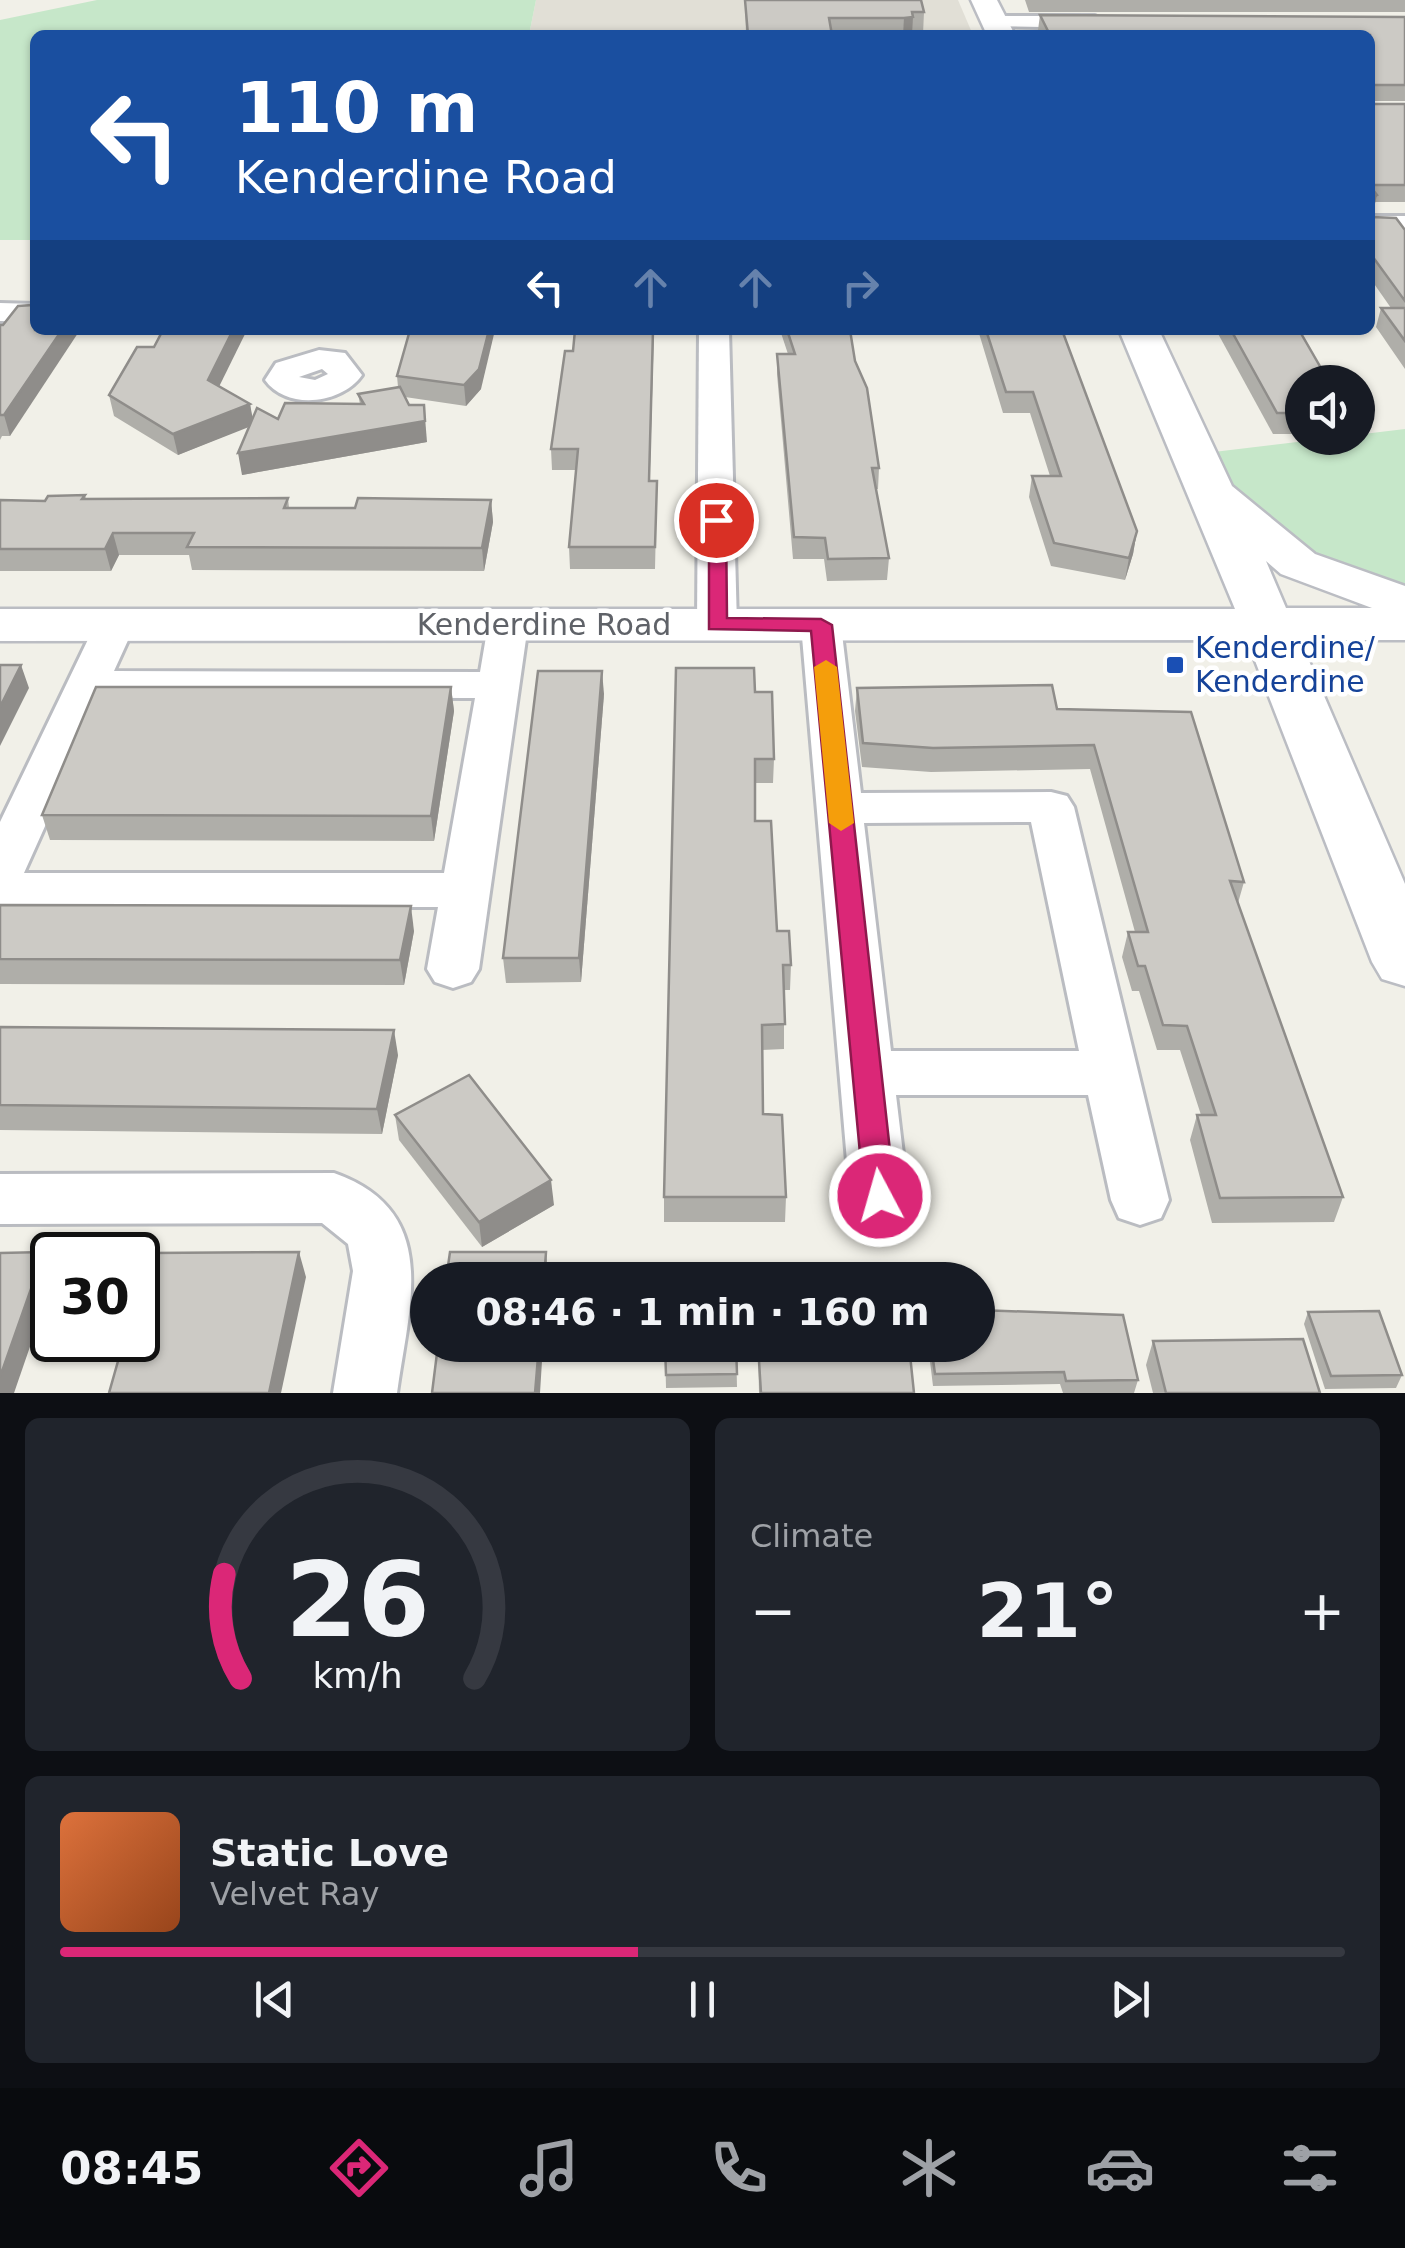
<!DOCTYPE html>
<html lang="en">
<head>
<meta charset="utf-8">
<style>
  :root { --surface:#171b24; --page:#20242c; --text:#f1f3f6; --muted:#9ea1a6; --line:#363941; --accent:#db2777 }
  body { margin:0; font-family:"DejaVu Sans",sans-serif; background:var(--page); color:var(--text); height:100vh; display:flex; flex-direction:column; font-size:38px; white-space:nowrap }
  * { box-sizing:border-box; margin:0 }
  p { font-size:32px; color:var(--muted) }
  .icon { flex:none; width:55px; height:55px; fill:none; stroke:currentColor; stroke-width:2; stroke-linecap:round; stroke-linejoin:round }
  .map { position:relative; height:1393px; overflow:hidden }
  .side { display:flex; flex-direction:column; gap:25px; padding:25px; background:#0d0f14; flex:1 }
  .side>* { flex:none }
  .guide { position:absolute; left:30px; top:30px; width:1345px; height:305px; border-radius:15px; box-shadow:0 2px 8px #0004; background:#1a4fa0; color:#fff; overflow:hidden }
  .fabs { position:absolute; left:1285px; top:365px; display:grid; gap:20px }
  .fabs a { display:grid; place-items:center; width:90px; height:90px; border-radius:50%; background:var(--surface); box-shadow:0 2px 8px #0004; font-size:50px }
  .speed { position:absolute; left:30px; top:1232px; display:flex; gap:20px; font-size:50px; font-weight:700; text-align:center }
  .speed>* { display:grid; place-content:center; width:130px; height:130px; border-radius:50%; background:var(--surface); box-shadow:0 2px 8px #0004; line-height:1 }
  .speed .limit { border:5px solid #111; border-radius:15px; background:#fff; color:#111 }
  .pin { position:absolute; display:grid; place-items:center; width:85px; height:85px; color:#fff; margin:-42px; border:5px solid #fff; border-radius:50%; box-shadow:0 2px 10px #0007 }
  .me { position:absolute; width:110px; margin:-55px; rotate:354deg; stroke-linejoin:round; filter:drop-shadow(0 0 8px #0008) }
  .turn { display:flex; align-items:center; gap:35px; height:210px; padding:0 40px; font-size:45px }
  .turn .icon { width:130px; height:130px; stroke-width:2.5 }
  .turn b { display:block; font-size:70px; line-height:85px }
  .lanes { display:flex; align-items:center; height:95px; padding:0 40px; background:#0003; justify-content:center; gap:50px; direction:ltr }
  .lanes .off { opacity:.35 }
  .big { font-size:75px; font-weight:600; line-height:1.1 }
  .side .card { flex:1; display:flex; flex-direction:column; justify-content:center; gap:15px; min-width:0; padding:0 35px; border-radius:15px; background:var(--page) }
  .side .dial { align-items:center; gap:0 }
  .dial svg { height:260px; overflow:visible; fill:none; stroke:var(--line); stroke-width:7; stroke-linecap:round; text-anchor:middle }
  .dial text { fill:var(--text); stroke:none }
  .song { display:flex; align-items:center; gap:30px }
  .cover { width:120px; height:120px; border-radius:15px; background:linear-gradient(135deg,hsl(20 70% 55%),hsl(20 70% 35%)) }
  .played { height:10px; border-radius:5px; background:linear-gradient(90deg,var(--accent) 45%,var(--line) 45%) }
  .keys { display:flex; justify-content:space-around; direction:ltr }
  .heat { display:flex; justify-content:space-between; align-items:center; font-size:55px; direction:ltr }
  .side .tiles { flex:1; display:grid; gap:25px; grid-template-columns:1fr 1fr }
  .card:last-child { grid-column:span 2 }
  .trip { position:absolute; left:410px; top:1262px; width:585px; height:100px; border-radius:50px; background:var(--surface); box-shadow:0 2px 8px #0004; font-weight:600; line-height:100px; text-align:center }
  .tab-bar { display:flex; height:160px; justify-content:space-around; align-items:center; background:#090b0e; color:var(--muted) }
  .tab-bar .icon { width:70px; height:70px }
  .tab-bar .selected { color:var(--accent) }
  .tab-bar b { font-size:45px; color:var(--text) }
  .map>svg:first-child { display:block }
  .education { fill:#e1dfd6 }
  .green { fill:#c6e7c9 }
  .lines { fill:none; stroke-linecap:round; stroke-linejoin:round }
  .street-casing { stroke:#babcc1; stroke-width:6 }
  .secondary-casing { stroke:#bbbdc3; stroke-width:5 }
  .street { fill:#fff; fill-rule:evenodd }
  .secondary { fill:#fff; fill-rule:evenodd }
  .wall { fill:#afaea9 }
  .shaded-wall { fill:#8f8d8a }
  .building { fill:#cccac5; stroke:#8f8d8a; stroke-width:2.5 }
  .route { fill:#db2777; stroke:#8e194d; stroke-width:2.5 }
  .slow { fill:#f59e0b }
  .transit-dot { fill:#1a4fb4; stroke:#fff; stroke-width:4 }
  .labels { text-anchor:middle; stroke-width:9; stroke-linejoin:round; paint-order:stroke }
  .street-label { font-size:30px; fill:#5f6268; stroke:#fff }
  .transit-label { font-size:30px; fill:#164399; stroke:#fff; text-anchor:start }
</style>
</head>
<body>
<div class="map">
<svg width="1405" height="1393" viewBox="0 0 1405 1393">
  <rect width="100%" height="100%" fill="#f1f0e8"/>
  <polygon class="education" points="536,0 958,0 973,35 529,35"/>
  <g class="green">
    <polygon points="97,0 536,0 529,35 35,35 35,240 0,240 0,20"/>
    <polygon points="1405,429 1405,603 1298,564 1197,454"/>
  </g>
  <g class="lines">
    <defs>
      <g id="street">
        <polygon points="996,16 1095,16 1105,22 1095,28 989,26 986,22"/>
        <rect x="1370" y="216" width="35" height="16"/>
        <polygon points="0,303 35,304 35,322 0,321"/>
        <polygon points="699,330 729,330 737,625 731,634 717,637 703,634 697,625"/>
        <path d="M319 350 345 353 362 375C342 404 287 411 265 380L276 363ZM322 369 328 374 315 380 299 377Z"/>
        <path d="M115 613 129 616 135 625 114 671 480 672 488 625 494 616 508 613 522 616 528 625 479 969 471 982 453 988 435 982 427 969 438 907H0V822L95 625 101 616ZM103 697 475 698 444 873H24Z"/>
        <path d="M821 613 835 616 841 625 861 793 1051 792 1067 796 1074 807 1169 1200 1161 1218 1140 1225 1119 1218 1111 1200 1088 1095H896L908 1196 900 1214 879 1221 858 1214 850 1196 801 625 807 616ZM1031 822 1079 1051H891L864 823Z"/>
        <path d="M334 1173C442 1211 409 1305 397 1393H333L353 1271 348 1244 322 1223 0 1224V1174Z"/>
      </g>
      <g id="secondary">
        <polygon points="971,0 997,0 1015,35 987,35"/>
        <path d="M1119 330H1159L1232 486 1315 554 1405 586V640H1300L1405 884V986L1382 979 1372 962 1247 640 0 641V609H1235ZM1266 561 1281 574 1372 608H1286Z"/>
      </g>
    </defs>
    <use href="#street" class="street-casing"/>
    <use href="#secondary" class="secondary-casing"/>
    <use href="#street" class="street"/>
    <use href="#secondary" class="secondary"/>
  </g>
  <g class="wall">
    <polygon points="745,0 924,12 923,34 746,35"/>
    <polygon points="1025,0 1405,0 1405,12 1029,12"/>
    <polygon points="1040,15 1405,17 1405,101 1371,101 1371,104 1405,104 1405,202 1375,202 1372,213 1372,217 1405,230 1405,369 1376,327 1381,308 1391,308 1370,278 1370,35 1040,35 1038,30"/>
    <polygon points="0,325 35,330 10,436 2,436 0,440"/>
    <polygon points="410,330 481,389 466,406 405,397 427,442 242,475 249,426 178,455 114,416 109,395 154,347 250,404 252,419 278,419 360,404 358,394 398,387 397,376"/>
    <polygon points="780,330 850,330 855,361 879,468 878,489 876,489 889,558 887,580 827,581 824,559 793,559 777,374 777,354 788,354"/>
    <polygon points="978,330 1062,330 1137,531 1133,554 1125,580 1051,566 1029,497 1032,476 1050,476 1030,413 1003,413"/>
    <polygon points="1216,330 1299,330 1302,382 1302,434 1273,434"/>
    <polygon points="573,351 650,481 657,481 655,569 570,569 569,547 576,470 552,470 551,449"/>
    <polygon points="85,495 86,499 288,498 289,508 355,508 491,500 493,522 484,571 192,570 189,555 119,555 111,571 0,571 0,500 45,501"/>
    <polygon points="451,687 454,711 434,841 50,840 42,815"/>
    <polygon points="857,688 1057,709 1244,882 1238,903 1343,1197 1334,1222 1212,1223 1190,1140 1197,1115 1201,1115 1180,1050 1157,1050 1139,991 1132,991 1122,957 1128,932 1135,932 1090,769 931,772 862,767 855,711"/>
    <polygon points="755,692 774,759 773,783 755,783 755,821 777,931 791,965 790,990 784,990 784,1049 762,1050 763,1114 786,1197 785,1222 664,1222 664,1197"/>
    <polygon points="604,694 581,982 506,983 503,958"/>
    <polygon points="0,905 414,931 404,985 0,984"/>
    <polygon points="0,1027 398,1055 382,1134 0,1130"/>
    <polygon points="395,1115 554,1205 482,1247 399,1140"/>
    <polygon points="1308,1312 1402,1375 1396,1388 1325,1389 1304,1324"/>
    <polygon points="1153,1341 1320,1393 1153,1393 1146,1365"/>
    <polygon points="665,1345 736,1345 737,1387 666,1388"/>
    <polygon points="758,1345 914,1393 759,1393"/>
    <polygon points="928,1345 978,1345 1138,1380 1134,1393 1063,1393 1060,1384 933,1386"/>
  </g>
  <g class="shaded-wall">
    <polygon points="913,17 912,35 903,35 904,18"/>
    <polygon points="1377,195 1373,212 1370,214 1371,198"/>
    <polygon points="62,330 80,330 10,436 4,415"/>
    <polygon points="233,330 247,330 212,401 208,380"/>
    <polygon points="489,330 495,330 481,389 466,406 464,385"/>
    <polygon points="653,330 654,330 649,502 649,481"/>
    <polygon points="250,404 254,425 178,455 173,434"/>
    <polygon points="424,405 427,442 242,475 238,453"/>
    <polygon points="491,500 493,522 484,571 482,548"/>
    <polygon points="1137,531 1133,554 1125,580 1129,558"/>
    <polygon points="113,533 119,555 111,571 105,549"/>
    <polygon points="21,665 29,688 0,746 0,707"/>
    <polygon points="602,671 604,694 581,982 579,958"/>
    <polygon points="451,687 454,711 434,841 431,816"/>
    <polygon points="411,906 414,931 404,985 400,960"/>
    <polygon points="394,1030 398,1055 382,1134 377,1109"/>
    <polygon points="551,1180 554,1205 482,1247 479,1222"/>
    <polygon points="44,1252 52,1272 52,1283 14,1393 0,1393 0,1377"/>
    <polygon points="299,1252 306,1277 281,1393 269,1393"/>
    <polygon points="546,1252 548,1280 544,1280"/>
    <polygon points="539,1345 543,1345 540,1393 535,1393"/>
  </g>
  <g class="building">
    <polygon points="745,0 921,0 924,12 912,12 913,17 904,18 829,18 832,35 748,35"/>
    <polygon points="1040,15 1405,17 1405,85 1371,85 1371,104 1405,104 1405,185 1370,185 1370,35 1050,35"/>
    <polygon points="1370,186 1377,195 1371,198 1372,217 1396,218 1405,230 1405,301 1370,253"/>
    <polygon points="35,284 35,330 62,330 4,415 0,415 0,325 3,325 18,306 32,305"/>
    <polygon points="1381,308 1405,308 1405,341"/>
    <polygon points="163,330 233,330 208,380 250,404 173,434 109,395 137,347 154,347"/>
    <polygon points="410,330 489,330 479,369 464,385 397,376"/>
    <polygon points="575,330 653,330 649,481 657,481 655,547 569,547 578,449 551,449 565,351 573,351"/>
    <polygon points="787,330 850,330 855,361 867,388 879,468 872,468 889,558 828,559 825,538 794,537 777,354 795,354"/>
    <polygon points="986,330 1062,330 1137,531 1129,558 1054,543 1032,476 1061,476 1033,392 1006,392"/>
    <polygon points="1231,330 1299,330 1329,382 1302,382 1302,413 1277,413"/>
    <polygon points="400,387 409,405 424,405 425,421 238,453 257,408 278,419 285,403 364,404 358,394"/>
    <polygon points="85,495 82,499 288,498 284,508 355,508 358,498 491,500 482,548 187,547 194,533 113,533 105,549 0,549 0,500 45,501 48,496"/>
    <polygon points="0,665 21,665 0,707"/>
    <polygon points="676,668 754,668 755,692 772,692 774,759 755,759 755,821 771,821 777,931 789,931 791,965 783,965 785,1024 762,1025 763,1114 782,1115 786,1197 664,1197"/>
    <polygon points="538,671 602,671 579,958 503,958"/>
    <polygon points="1052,685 1057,709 1191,712 1244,882 1230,881 1343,1197 1220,1198 1197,1115 1216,1115 1187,1026 1163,1025 1145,966 1138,966 1128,932 1148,932 1094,745 933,748 863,743 857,688"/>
    <polygon points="96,687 451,687 431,816 42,815"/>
    <polygon points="0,905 411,906 400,960 0,959"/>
    <polygon points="0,1027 394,1030 377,1109 0,1105"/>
    <polygon points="469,1075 551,1180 479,1222 395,1115"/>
    <polygon points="44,1252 0,1377 0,1253"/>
    <polygon points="299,1252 269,1393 109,1393 124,1340 138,1340 138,1294 149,1253"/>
    <polygon points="450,1252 546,1252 544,1280 446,1280"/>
    <polygon points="978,1310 1123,1315 1138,1380 1066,1381 1064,1372 935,1374 931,1345 978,1345"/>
    <polygon points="1379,1311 1402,1375 1331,1376 1308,1312"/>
    <polygon points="1303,1339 1320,1393 1166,1393 1153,1341"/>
    <polygon points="438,1345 539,1345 535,1393 432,1393"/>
    <polygon points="665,1345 736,1345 737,1374 666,1375"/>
    <polygon points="758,1345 909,1345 914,1393 761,1393"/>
  </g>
  <polygon class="route" points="709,515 726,520 727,618 821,619 832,625 895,1196 891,1205 880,1209 868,1205 864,1196 811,631 709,629"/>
  <polygon class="slow" points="826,660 837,667 854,823 841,831 829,823 814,667"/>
  <rect class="transit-dot" x="1165" y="655" width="20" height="20" rx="5"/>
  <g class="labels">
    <g class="street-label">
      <text x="544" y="635">Kenderdine Road</text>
    </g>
    <g class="transit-label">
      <text x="1195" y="658">Kenderdine/<tspan x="1195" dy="34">Kenderdine</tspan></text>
    </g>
  </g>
</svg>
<div class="fabs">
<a><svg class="icon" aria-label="sound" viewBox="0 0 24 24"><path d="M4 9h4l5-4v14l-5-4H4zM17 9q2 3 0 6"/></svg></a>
</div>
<div class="speed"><div class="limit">30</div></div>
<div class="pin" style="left:716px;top:520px;background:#d93025"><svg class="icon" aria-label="arrive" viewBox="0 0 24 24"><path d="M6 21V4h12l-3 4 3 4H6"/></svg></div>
<svg class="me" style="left:880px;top:1196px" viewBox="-20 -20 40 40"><circle r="17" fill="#db2777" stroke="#fff" stroke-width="3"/><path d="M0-11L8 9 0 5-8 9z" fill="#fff"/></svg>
<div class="trip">08:46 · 1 min · 160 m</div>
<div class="guide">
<div class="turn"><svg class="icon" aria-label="left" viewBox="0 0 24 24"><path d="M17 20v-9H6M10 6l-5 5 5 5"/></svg><div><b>110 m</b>Kenderdine Road</div></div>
<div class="lanes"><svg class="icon" aria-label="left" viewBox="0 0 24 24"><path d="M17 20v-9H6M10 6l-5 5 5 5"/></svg><svg class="icon off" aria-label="ahead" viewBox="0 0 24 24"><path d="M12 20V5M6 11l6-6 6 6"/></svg><svg class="icon off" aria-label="ahead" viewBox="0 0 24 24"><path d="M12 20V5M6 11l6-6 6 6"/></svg><svg class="icon off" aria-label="right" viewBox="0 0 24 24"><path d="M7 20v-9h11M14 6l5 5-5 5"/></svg></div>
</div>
</div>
<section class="side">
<div class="tiles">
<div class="card dial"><svg viewBox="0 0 100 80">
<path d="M14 69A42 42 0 1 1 86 69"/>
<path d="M14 69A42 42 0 0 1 9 37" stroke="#db2777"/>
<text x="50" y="56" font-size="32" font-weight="700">26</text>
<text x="50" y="72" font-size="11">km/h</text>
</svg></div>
<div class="card"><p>Climate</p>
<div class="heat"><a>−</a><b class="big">21°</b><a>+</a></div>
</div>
<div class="card">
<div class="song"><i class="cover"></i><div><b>Static Love</b><p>Velvet Ray</p></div></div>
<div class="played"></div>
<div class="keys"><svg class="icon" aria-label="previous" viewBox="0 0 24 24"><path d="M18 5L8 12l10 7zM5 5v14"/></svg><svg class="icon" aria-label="pause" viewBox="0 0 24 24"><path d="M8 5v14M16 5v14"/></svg><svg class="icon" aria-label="next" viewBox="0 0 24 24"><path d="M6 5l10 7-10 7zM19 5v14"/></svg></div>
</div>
</div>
</section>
<nav class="tab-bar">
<b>08:45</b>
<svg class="icon selected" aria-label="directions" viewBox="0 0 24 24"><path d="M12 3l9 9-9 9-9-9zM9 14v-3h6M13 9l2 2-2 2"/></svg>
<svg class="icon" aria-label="music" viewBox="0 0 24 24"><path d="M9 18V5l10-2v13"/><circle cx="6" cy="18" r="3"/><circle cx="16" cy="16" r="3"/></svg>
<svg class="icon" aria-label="phone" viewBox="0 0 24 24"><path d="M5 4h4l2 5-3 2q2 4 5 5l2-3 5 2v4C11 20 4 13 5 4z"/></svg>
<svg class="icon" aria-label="climate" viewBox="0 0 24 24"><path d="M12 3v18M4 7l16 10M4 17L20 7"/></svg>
<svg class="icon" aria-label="car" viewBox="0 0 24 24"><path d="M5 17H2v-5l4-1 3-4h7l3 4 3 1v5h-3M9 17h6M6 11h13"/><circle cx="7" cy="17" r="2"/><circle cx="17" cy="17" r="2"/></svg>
<svg class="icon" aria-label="filters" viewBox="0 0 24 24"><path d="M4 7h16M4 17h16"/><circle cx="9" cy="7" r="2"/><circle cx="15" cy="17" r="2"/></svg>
</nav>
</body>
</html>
